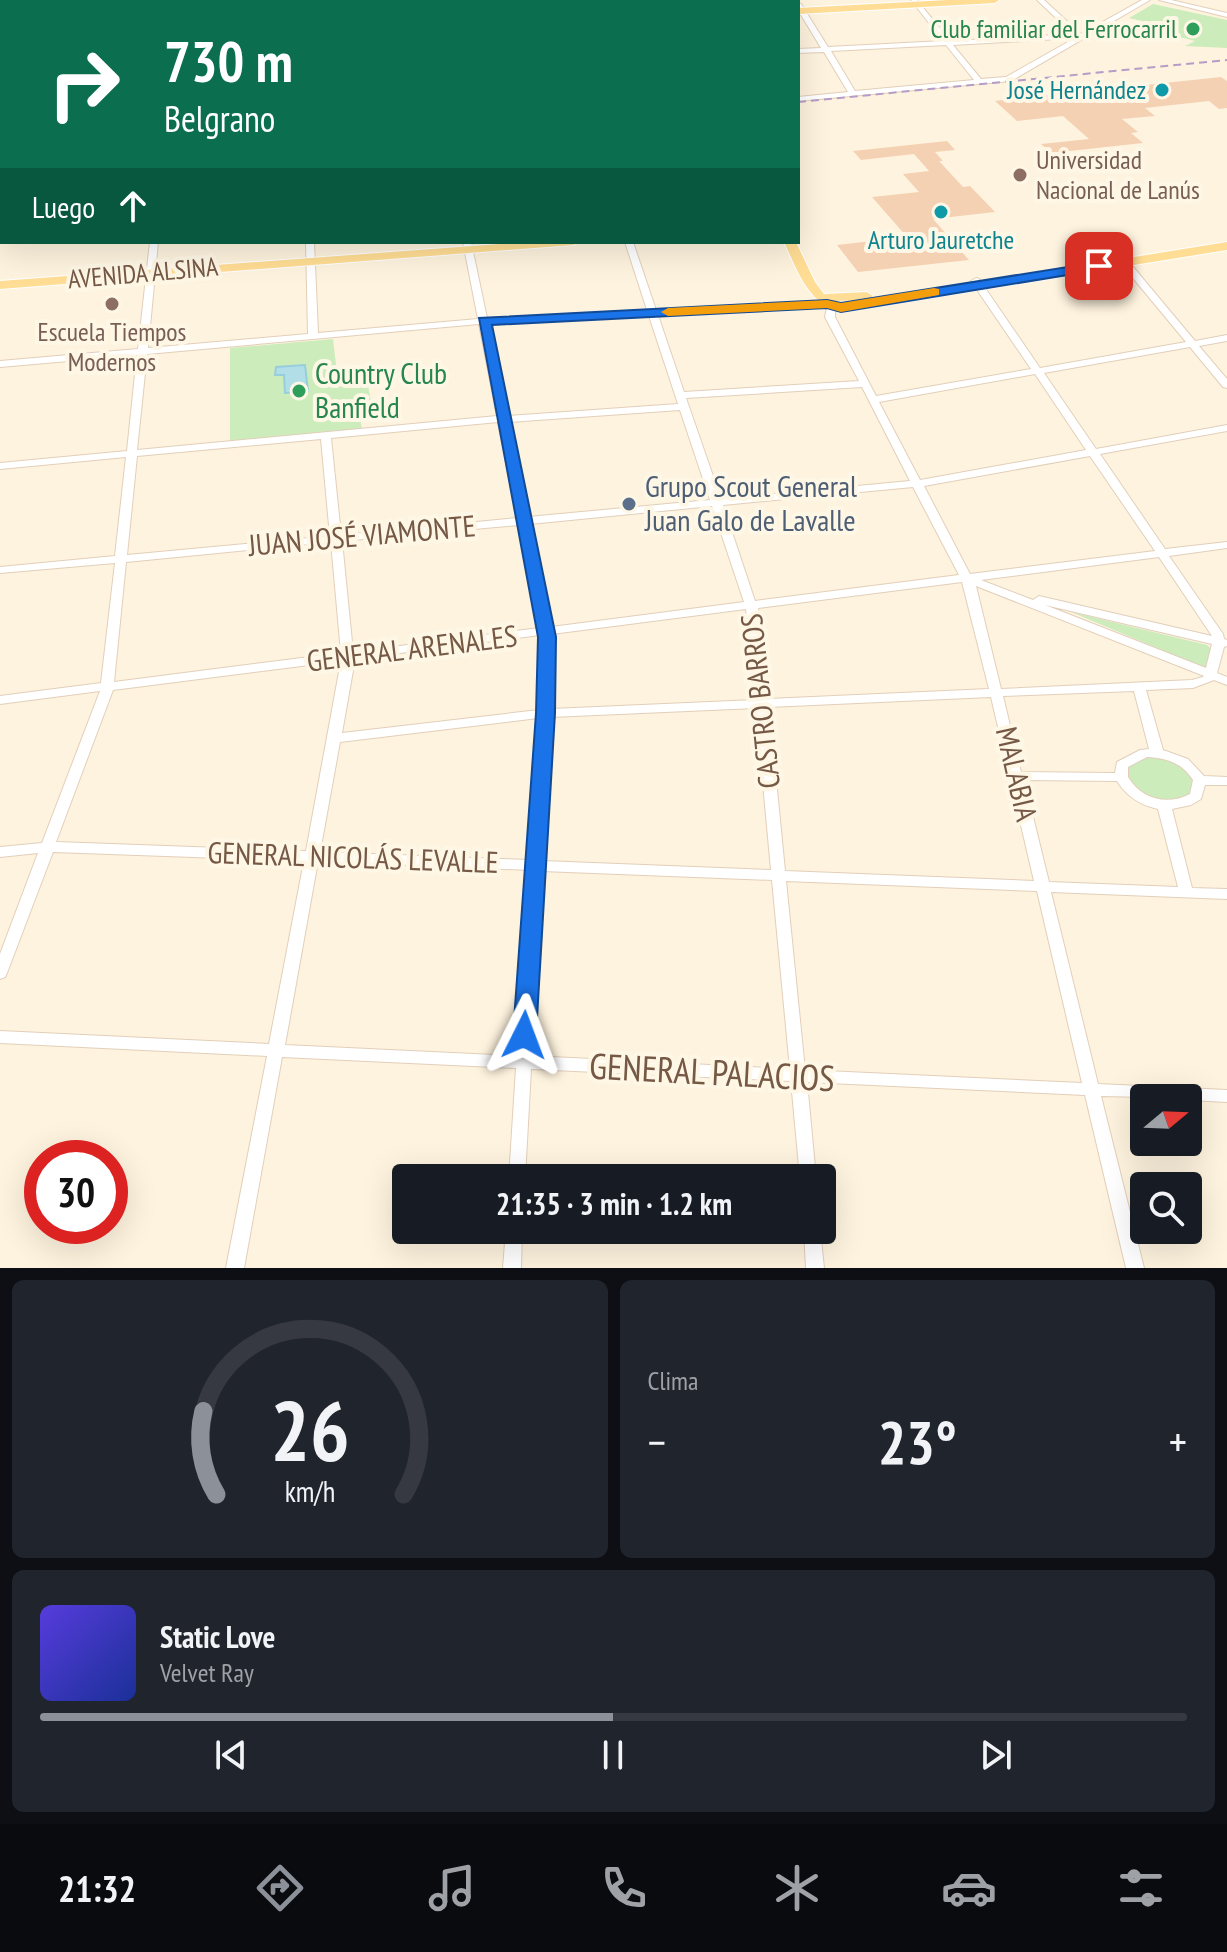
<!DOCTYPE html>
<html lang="es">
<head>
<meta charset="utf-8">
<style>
  :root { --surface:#171b24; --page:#20242c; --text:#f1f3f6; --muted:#9ea1a6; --line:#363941; --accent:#8c9099 }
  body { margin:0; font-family:"PT Sans Narrow",sans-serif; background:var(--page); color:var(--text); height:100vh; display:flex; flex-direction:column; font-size:30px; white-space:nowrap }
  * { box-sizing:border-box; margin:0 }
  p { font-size:26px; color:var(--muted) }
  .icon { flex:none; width:44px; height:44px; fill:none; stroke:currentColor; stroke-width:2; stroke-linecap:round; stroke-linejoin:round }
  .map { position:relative; height:1268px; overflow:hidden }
  .drawer { display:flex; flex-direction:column; gap:12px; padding:12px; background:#0d0f14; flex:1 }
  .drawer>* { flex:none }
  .guide { position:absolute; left:0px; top:0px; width:800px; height:244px; box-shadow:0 8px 32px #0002; background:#0b6e4f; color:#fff; overflow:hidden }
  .needle { width:52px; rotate:71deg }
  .fabs { position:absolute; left:1130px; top:1084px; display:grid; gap:16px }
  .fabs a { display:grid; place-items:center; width:72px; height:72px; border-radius:8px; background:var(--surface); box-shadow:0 8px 32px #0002; font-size:40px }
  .speed { position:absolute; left:24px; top:1140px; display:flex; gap:16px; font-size:40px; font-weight:700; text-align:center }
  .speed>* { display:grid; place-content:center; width:104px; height:104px; border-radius:50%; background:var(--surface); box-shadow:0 8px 32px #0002; line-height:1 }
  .speed .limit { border:12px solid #d22; background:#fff; color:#111 }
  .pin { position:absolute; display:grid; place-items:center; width:68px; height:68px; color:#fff; margin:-34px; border-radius:16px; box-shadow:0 4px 12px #0006 }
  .me { position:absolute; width:88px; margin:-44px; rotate:3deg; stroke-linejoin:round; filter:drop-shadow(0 0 6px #0008) }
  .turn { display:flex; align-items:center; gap:28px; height:168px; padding:0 32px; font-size:36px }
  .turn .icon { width:104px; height:104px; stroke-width:2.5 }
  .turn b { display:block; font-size:56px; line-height:68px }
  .then { display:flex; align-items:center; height:76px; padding:0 32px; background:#0003; gap:16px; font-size:30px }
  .big { font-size:60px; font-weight:700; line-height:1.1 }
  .drawer .tile { flex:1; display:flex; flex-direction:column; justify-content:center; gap:12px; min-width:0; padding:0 28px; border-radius:12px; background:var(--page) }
  .drawer .dial { align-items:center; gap:0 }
  .dial svg { height:208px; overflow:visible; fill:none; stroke:var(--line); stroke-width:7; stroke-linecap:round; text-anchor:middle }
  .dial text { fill:var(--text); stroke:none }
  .song { display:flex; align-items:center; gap:24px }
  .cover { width:96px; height:96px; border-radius:12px; background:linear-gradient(135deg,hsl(250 70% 55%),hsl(230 70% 35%)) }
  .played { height:8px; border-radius:4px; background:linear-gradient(90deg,var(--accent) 50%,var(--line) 50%) }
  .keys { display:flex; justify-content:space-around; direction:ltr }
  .heat { display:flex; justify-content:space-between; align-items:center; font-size:44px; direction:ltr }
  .drawer .tiles { flex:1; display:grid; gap:12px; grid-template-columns:1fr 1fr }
  .tile:last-child { grid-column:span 2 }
  .trip { position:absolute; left:392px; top:1164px; width:444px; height:80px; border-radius:8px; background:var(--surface); box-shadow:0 8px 32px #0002; font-weight:700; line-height:80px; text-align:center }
  .tabs { display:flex; height:128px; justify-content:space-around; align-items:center; background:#090b0e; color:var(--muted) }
  .tabs .icon { width:56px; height:56px }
  .tabs .selected { color:var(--accent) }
  .tabs b { font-size:36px; color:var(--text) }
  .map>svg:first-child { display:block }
  .green { fill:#cdecbc }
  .water { fill:#b2dee8; stroke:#98cddb; stroke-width:2 }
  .building { fill:#f5d1b4 }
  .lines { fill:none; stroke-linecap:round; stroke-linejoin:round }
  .minor-casing { stroke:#e2cfba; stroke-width:2 }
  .major-casing { stroke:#fff; stroke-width:2 }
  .minor { fill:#fff; fill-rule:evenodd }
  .major { fill:#ffdd94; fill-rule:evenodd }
  .rail { stroke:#b69dc7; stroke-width:2; stroke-dasharray:8 5; stroke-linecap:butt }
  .route { fill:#1a73e8; stroke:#114b97; stroke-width:2 }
  .slow { fill:#f59e0b }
  .leisure-dot { fill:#2e9e5b; stroke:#fff7e6; stroke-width:3 }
  .culture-dot { fill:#0f9aa8; stroke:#fff7e6; stroke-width:3 }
  .education-dot { fill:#8d6e63; stroke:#fff7e6; stroke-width:3 }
  .service-dot { fill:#5c6f8a; stroke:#fff7e6; stroke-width:3 }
  .labels { text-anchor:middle; stroke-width:8; stroke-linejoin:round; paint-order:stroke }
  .far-leisure-label { font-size:26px; fill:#27864d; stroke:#fff7e6; text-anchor:end }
  .far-culture-label { font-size:26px; fill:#0d838f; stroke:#fff7e6; text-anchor:end }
  .far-education-label { font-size:26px; fill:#785e54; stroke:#fff7e6; text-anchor:start }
  .far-street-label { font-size:26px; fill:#765945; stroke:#fff7e6 }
  .leisure-label { font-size:30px; fill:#27864d; stroke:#fff7e6; text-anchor:start }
  .service-label { font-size:30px; fill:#4e5e75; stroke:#fff7e6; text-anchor:start }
  .street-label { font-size:30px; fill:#765945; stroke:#fff7e6 }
  .near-street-label { font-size:36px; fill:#765945; stroke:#fff7e6 }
</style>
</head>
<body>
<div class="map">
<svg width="1227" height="1268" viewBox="0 0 1227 1268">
  <rect width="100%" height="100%" fill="#fef3de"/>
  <g class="green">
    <polygon points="1153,4 1227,20 1227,48 1185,46 1195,41 1155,31 1163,26 1129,18"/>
    <polygon points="333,339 338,382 367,380 373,412 359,413 362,429 230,442 230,348"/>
    <polygon points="1071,612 1207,645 1211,649 1209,666 1205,668"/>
    <path d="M1145 757 1167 758 1193 774 1196 789C1174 810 1148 801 1128 781V767Z"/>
  </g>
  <polygon class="water" points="305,365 308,391 285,393 284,375 275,375 276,367"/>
  <g class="building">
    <polygon points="1221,77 1227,81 1227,108 1219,109 1209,101 1145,108 1155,116 1122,119 1138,132 1131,133 1143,143 1051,153 1041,144 1089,139 1063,116 1017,121 995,101"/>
    <polygon points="947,141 955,150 935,152 943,161 939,161 963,187 970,186 995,212 933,219 969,260 858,272 837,245 907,237 872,197 919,192 903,174 929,171 914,154 861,160 853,151"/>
  </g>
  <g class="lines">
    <defs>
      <g id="minor">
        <polygon points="35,0 41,0 40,2 34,2"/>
        <polygon points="170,0 214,0 211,2 167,2"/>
        <rect x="297" y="0" width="6" height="2"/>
        <rect x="425" y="0" width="6" height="2"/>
        <polygon points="552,0 558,0 559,2 553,2"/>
        <path d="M911 0H917L950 41 1073 34 1037 0H1044L1081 34 1142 0H1150L1011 81 798 101V97L848 92 824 52 798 53V49L821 48 798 10V2L801 4 828 47 943 41ZM1075 38 1006 77 981 79 953 45ZM946 45 974 80 855 91 831 51Z"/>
        <polygon points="1159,0 1171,0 1227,13 1227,17"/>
        <rect x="0" y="8" width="2" height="4"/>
        <rect x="0" y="102" width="2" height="4"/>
        <rect x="0" y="154" width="2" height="4"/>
        <polygon points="2,201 2,218 0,219 0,202"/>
        <path d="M150 242H158L148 348 308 334 306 242H314L318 333 478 319 463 242H471L487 318 647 310 625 242H633L656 310 827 301 835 304V317L876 396 1031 369 971 281 976 278 979 279 1040 368 1186 342 1118 260V256H1124L1195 341 1227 335V341L1199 346 1227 379V388L1223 387 1190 347 1044 373 1096 449 1227 425V431L1100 454 1165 549 1227 542V548L1169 556 1223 634 1224 639 1227 640V646L1224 647 1217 673 1227 677V685L1214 680 1193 688 1146 690 1163 750 1188 759 1204 776 1227 777V785H1205L1201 799 1191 805 1172 809 1192 888 1227 889V899L1051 892 1098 1084 1227 1090V1102L1188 1100V1098L1101 1096 1144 1268H1126L1085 1095 807 1082 816 1178H800L791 1081 531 1069 525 1178H509L516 1068 282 1057 244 1268H226L267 1056 0 1043V1031L269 1044 304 861 53 852 7 973 5 977 0 979V954L38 853 0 857V847L42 843 100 691 0 704V696L101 683 115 563 0 573V567L115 556 126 457 0 469V463L127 451 137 355 0 367V361L138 349ZM827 307 825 317 859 381 684 392 658 315ZM649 316 678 404 507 416 488 324ZM479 324 497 416 137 450 147 354ZM1035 374 1086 450 920 480 879 402ZM862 387 910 481 721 499 686 398ZM680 410 710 500 528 517 509 422ZM498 422 517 518 341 535 331 438ZM321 439 330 536 127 555 137 456ZM1090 456 1155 551 970 574 924 486ZM913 487 959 575 755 601 723 505ZM712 506 744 602 551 627 530 524ZM519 525 539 628 353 652 342 541ZM331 542 341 653 114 682 126 562ZM1159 557 1212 636 1039 596 1033 600 981 580ZM962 582 989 689 768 699 758 608ZM976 586 1204 676 1203 677 1192 680 1001 689ZM1045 605 1212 644 1206 668ZM746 609 755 700 551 709 552 634ZM540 635 539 710 342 733 354 665V659ZM341 661 306 851 56 842 113 690ZM1134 691 1149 749 1140 750 1117 762 1115 773 1021 772 1003 696ZM991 697 1034 881 785 871 769 707ZM756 708 771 870 543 861 551 717ZM538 718 529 860 320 852 340 742ZM1147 757C1167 758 1182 763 1193 780L1190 794C1167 806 1141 799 1128 777V767ZM1024 780 1117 781C1127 797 1140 805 1158 809L1178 887 1049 882ZM318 861 529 870 517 1056 285 1045ZM542 871 772 880 790 1069 532 1056ZM786 881 1037 891 1082 1083 805 1070Z"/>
        <polygon points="506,1230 522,1230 521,1268 503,1268"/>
        <polygon points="804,1230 820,1230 824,1268 806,1268"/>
      </g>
      <g id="major">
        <polygon points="673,0 681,0 682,2 674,2"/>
        <polygon points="947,0 999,0 995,3 798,14 798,8"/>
        <rect x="0" y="54" width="2" height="6"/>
        <polygon points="526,242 579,242 573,245 0,289 0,281"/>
        <path d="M784 242H796L815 282 824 294 867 292 873 296 867 300 833 301 842 304 1227 242V250L841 312C807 303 798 271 784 242Z"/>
      </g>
    </defs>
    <use href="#minor" class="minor-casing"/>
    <use href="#major" class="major-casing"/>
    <use href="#minor" class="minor"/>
    <use href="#major" class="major"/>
    <polyline class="rail" points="798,102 1227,60"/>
  </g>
  <polygon class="route" points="1099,262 1106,266 1104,269 841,312 827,308 492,325 556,637 555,713 536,1035 532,1041 516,1041 513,1035 536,713 538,637 479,318 827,300 841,303"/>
  <polygon class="slow" points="934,288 939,289 939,295 841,312 827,308 668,316 661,312 668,308 827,300 841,303"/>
  <g class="leisure-dot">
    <circle cx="1193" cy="29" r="8"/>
    <circle cx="299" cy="391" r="8"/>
  </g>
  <g class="culture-dot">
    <circle cx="1162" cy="90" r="8"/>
    <circle cx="941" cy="212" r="8"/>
  </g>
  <g class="education-dot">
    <circle cx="1020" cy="175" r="8"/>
    <circle cx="112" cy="304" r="8"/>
  </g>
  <circle class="service-dot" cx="629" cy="504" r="8"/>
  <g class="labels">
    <g class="far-leisure-label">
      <text x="1177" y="38">Club familiar del Ferrocarril</text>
    </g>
    <g class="far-culture-label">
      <text x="1146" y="99">José Hernández</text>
      <text x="941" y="249" text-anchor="middle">Arturo Jauretche</text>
    </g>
    <g class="far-education-label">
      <text x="1036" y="169">Universidad<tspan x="1036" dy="30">Nacional de Lanús</tspan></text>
      <text x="112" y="341" text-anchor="middle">Escuela Tiempos<tspan x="112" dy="30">Modernos</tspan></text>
    </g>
    <g class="far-street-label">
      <text transform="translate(143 273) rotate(-5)" y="9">AVENIDA ALSINA</text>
    </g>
    <g class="leisure-label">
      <text x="315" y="384">Country Club<tspan x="315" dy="34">Banfield</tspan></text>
    </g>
    <g class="service-label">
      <text x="645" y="497">Grupo Scout General<tspan x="645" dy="34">Juan Galo de Lavalle</tspan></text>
    </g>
    <g class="street-label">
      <text transform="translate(362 536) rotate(-5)" y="10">JUAN JOSÉ VIAMONTE</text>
      <text transform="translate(412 649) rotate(-7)" y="10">GENERAL ARENALES</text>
      <text transform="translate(761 701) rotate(-96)" y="10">CASTRO BARROS</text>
      <text transform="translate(1016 774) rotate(77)" y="10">MALABIA</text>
      <text transform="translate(353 858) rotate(2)" y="10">GENERAL NICOLÁS LEVALLE</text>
    </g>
    <g class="near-street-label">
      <text transform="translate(712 1072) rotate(3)" y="13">GENERAL PALACIOS</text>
    </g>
  </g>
</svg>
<div class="fabs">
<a><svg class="needle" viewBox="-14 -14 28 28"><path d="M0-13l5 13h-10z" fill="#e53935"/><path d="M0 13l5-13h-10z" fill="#9ea1a6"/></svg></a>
<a><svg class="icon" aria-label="search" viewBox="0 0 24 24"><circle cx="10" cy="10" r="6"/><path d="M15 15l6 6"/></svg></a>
</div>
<div class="speed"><div class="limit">30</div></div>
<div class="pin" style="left:1099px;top:266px;background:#d93025"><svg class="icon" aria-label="arrive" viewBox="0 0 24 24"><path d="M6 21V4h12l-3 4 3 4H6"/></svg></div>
<svg class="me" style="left:524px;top:1035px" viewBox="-20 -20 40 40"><path d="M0-17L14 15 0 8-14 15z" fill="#1a73e8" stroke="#fff" stroke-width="4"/></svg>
<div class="trip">21:35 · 3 min · 1.2 km</div>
<div class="guide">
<div class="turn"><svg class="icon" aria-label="right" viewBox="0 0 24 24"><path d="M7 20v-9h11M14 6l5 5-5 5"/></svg><div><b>730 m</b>Belgrano</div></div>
<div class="then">Luego<svg class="icon" aria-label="ahead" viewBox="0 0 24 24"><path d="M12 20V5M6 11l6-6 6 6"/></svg></div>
</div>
</div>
<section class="drawer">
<div class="tiles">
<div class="tile dial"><svg viewBox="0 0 100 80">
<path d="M14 69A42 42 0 1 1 86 69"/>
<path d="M14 69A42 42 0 0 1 9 37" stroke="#8c9099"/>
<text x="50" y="56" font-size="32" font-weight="700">26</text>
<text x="50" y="72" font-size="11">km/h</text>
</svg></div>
<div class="tile"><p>Clima</p>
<div class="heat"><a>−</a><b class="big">23°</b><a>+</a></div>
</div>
<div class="tile">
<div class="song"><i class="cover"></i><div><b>Static Love</b><p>Velvet Ray</p></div></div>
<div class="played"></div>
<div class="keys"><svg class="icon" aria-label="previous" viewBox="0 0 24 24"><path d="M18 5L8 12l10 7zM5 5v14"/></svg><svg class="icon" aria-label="pause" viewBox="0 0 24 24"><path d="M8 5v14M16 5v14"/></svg><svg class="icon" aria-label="next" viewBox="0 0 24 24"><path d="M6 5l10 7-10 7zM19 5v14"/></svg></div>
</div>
</div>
</section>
<nav class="tabs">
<b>21:32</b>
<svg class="icon selected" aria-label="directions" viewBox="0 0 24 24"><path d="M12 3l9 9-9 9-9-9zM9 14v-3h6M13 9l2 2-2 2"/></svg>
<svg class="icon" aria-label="music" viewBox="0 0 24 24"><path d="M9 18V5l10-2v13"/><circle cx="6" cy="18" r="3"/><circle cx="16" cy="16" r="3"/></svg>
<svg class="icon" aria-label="phone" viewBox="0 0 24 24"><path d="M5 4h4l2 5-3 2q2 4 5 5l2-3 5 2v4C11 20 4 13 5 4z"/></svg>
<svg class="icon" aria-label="climate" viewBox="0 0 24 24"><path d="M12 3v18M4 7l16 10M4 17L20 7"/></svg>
<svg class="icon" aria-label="car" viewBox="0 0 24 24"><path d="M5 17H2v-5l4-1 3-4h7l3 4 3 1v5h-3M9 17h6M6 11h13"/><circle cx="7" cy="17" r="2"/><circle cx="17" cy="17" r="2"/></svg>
<svg class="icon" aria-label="filters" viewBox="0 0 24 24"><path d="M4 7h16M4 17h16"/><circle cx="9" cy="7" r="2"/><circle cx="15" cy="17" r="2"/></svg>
</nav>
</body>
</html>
